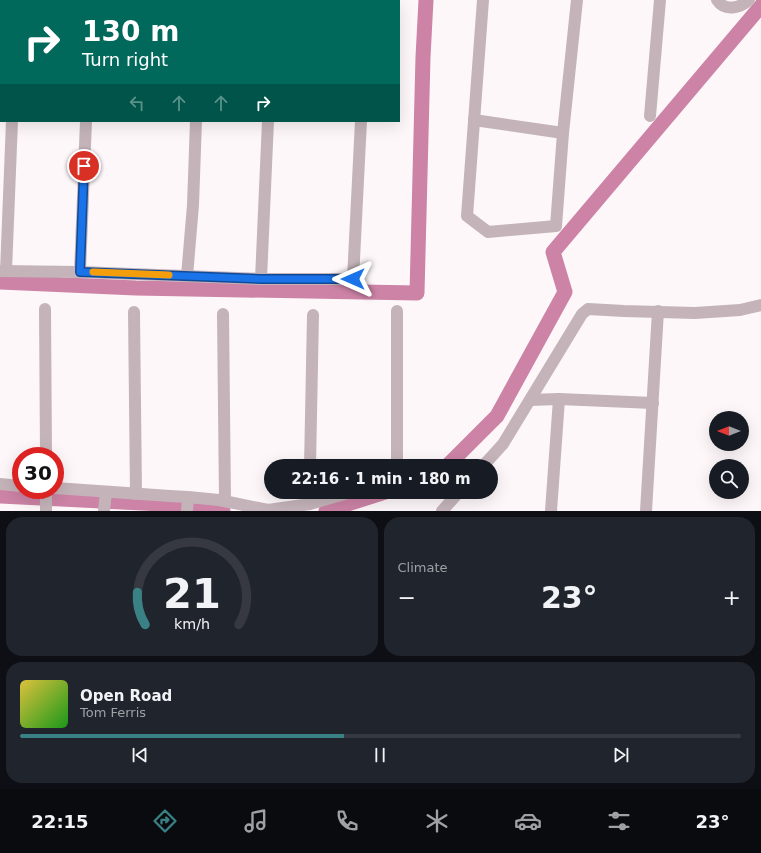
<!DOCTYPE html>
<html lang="en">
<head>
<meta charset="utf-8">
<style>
  :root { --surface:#171b24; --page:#20242c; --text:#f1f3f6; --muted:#9ea1a6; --line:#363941; --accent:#398185 }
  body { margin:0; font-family:"DejaVu Sans",sans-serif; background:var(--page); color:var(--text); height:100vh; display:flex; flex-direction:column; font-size:15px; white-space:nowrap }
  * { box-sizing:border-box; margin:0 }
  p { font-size:13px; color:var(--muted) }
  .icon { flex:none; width:22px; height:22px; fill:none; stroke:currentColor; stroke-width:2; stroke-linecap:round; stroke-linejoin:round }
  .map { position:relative; height:511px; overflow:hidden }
  .side { display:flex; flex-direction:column; gap:6px; padding:6px; background:#0d0f14; flex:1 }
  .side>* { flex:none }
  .guide { position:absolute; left:0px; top:0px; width:400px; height:122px; box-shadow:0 4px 16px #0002; background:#00695c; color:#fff; overflow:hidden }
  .needle { width:26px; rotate:270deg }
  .controls { position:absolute; left:709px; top:411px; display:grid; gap:8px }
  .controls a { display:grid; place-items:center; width:40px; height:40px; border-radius:50%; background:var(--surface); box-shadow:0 4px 16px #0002; font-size:20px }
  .speed { position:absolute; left:12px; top:447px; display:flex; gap:8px; font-size:20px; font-weight:700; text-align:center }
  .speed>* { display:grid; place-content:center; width:52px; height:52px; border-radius:50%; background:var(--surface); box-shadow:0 4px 16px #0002; line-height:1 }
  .speed .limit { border:6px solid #d22; background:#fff; color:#111 }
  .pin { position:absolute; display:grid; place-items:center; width:34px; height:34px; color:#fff; margin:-17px; border:2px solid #fff; border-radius:50%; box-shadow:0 1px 4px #0007 }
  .me { position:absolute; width:44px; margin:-22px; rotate:270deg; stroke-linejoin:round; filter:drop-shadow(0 0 3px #0008) }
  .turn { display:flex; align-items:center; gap:14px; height:84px; padding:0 16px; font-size:18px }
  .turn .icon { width:52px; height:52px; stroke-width:2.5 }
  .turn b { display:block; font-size:28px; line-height:34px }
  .lanes { display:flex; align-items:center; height:38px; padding:0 16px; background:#0003; justify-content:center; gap:20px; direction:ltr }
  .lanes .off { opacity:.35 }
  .big { font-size:30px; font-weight:700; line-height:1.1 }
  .side .card { flex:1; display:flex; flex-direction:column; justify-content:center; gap:6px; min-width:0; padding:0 14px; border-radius:16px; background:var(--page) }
  .side .dial { align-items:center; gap:0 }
  .dial svg { height:104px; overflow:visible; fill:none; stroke:var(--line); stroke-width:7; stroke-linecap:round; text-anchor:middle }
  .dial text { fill:var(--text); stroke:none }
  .song { display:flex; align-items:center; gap:12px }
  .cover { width:48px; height:48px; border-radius:6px; background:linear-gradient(135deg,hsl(50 70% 55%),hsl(120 70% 35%)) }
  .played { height:4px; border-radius:2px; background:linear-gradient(90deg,var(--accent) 45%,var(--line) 45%) }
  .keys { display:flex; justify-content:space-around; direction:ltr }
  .heat { display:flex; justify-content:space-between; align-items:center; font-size:22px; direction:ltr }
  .side .tiles { flex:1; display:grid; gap:6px; grid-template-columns:1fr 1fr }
  .card:last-child { grid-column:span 2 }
  .trip { position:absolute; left:264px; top:459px; width:234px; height:40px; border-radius:20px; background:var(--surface); box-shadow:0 4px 16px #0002; font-weight:700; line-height:40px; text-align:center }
  .menu { display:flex; height:64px; justify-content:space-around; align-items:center; background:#090b0e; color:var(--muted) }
  .menu .icon { width:28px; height:28px }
  .menu .active { color:var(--accent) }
  .menu b { font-size:18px; color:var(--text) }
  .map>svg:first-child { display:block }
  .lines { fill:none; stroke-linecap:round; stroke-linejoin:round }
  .canal { stroke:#cc83a5; stroke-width:15 }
  .street { stroke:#c4b4ba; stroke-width:12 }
  .route-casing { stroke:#114b97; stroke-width:10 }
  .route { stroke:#1a73e8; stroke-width:7 }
  .slow { stroke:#f59e0b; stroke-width:7 }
</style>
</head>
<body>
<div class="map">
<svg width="761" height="511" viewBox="0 0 761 511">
  <rect width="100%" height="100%" fill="#fef7fa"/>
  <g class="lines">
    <g class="canal">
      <polyline points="0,282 136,288 417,293 423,57 426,0"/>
      <polyline points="447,466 497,416 565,292 553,252 761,6"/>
      <polyline points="0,496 182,505 223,511"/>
      <polyline points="326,511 385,492"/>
    </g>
    <g class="street">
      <polyline points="483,0 467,216 488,232 556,226 563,133 577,0"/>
      <path d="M717 0C725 12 740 8 749 0"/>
      <polyline points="17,1 17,0"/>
      <polyline points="92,1 92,0"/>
      <polyline points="200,1 200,0"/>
      <polyline points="274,1 274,0"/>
      <polyline points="366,1 366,0"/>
      <polyline points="650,116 660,0"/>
      <polyline points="474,120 563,133"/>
      <polyline points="0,271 80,272 261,279 353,279 361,121"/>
      <polyline points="6,271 12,121"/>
      <polyline points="80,272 86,121"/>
      <polyline points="187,276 193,205 196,121"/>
      <polyline points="261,279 268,121"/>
      <polyline points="45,309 46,456"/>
      <polyline points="134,312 136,494"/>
      <polyline points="223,314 225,501"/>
      <polyline points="530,400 559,399 653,403"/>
      <polyline points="310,466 313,315"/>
      <polyline points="396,466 397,463 397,311"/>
      <polyline points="483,466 503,444 582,314 588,309 624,311 695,313 740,310 761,305"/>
      <polyline points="0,484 21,486"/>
      <polyline points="55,488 170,496 188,497 219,500 268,510 310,504 351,492"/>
      <polyline points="46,511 46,490"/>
      <polyline points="104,511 106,492"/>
      <polyline points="187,511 188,497"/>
      <polyline points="442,511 459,492"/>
      <polyline points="551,511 559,399"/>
      <polyline points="646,511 658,311"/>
    </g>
  </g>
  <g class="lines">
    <defs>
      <polyline id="route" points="84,166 80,272 261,279 353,279"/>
    </defs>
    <use href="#route" class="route-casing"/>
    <use href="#route" class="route"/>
    <polyline class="slow" points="93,272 169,275"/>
  </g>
</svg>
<div class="controls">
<a><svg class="needle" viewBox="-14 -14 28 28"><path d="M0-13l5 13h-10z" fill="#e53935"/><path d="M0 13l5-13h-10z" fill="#9ea1a6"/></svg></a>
<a><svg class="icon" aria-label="search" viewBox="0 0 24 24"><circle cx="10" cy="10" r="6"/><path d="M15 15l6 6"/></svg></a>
</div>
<div class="speed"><div class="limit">30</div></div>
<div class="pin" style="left:84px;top:166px;background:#d93025"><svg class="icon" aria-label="arrive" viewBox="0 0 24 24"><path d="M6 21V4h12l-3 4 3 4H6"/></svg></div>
<svg class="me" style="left:353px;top:279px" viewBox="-20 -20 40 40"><path d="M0-17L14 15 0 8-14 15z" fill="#1a73e8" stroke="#fff" stroke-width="4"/></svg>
<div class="trip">22:16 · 1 min · 180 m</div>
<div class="guide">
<div class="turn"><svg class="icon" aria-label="right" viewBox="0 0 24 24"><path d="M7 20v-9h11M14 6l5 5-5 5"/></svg><div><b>130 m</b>Turn right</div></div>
<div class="lanes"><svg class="icon off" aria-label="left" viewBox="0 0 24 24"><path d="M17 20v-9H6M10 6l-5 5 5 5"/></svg><svg class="icon off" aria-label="ahead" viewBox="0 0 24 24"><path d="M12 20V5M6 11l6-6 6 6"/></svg><svg class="icon off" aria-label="ahead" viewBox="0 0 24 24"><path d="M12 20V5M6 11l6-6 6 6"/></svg><svg class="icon" aria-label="right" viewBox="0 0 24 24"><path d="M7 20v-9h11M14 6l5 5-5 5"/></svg></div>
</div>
</div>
<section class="side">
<div class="tiles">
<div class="card dial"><svg viewBox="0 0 100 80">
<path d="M14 69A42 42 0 1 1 86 69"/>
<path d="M14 69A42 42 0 0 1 8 44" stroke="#398185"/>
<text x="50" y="56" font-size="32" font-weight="700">21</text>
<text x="50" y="72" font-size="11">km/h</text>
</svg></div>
<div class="card"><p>Climate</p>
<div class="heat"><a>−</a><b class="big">23°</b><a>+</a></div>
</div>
<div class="card">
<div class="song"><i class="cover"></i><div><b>Open Road</b><p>Tom Ferris</p></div></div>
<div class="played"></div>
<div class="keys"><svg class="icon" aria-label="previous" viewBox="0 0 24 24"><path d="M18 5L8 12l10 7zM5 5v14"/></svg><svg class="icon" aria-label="pause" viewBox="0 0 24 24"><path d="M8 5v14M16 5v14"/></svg><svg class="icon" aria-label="next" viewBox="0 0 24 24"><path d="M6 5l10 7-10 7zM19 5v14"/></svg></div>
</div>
</div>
</section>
<nav class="menu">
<b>22:15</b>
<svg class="icon active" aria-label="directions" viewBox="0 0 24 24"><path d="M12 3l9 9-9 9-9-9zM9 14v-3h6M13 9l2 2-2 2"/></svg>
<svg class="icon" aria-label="music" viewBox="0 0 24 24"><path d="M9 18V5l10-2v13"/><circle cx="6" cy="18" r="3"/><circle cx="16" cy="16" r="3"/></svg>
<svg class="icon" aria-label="phone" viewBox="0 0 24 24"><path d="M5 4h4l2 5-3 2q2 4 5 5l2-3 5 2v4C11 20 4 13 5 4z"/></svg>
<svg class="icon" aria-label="climate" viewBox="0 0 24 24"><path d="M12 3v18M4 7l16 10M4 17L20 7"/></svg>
<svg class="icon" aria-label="car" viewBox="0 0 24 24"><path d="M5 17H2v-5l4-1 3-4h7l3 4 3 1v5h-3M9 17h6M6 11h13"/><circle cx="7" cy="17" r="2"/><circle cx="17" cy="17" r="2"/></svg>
<svg class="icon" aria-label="filters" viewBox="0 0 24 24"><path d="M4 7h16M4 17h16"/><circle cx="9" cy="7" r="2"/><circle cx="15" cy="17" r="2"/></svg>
<b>23°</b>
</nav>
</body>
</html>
